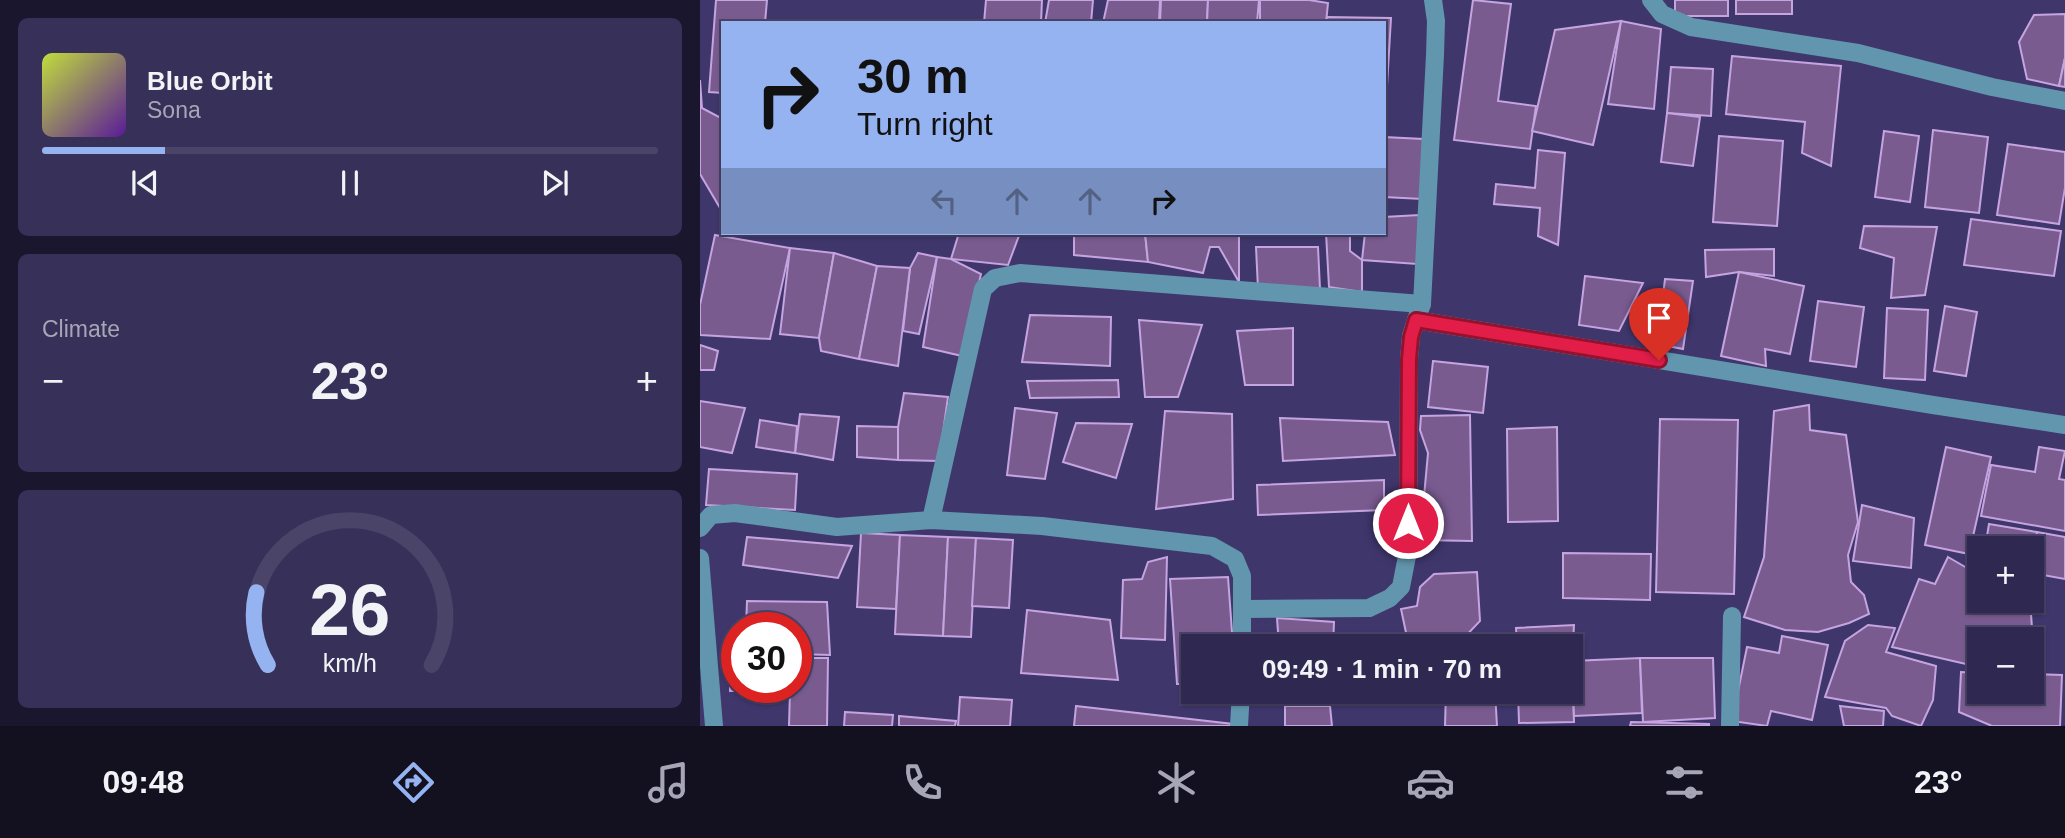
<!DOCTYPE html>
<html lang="en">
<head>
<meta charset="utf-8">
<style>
  :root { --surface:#2f2851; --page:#373058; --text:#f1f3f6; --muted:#a7a6b7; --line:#4a4468; --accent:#95b2f1 }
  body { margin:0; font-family:Arial,sans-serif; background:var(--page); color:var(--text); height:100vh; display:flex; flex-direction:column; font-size:26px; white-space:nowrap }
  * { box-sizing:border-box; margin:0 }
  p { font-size:23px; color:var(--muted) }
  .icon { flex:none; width:38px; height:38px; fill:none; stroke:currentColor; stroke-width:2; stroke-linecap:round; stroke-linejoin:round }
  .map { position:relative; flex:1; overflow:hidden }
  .drawer { display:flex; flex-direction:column; gap:18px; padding:18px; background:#1a162d; width:700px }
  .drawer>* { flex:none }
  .banner { position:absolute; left:21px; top:21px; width:665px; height:214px; border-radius:0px; box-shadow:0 2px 5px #0004,0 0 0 2px var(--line); background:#95b2f1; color:#111; overflow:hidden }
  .tools { position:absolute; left:1267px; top:536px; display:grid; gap:14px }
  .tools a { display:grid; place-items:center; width:77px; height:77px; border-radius:0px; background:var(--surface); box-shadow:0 2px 5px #0004,0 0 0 2px var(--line); font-size:35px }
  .speed { position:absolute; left:21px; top:612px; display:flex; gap:14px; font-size:35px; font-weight:700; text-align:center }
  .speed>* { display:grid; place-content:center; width:91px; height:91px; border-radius:50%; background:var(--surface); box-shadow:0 2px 5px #0004,0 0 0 2px var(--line); line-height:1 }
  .speed .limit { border:10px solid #d22; background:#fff; color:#111 }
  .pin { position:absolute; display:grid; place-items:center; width:60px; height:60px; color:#fff; margin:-72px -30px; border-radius:50% 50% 50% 0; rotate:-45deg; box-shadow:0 0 7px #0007 }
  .pin .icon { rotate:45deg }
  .me { position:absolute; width:77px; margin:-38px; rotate:0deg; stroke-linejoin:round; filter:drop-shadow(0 0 5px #0008) }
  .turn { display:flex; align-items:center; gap:24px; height:147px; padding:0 21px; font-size:32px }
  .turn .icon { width:91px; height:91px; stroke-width:2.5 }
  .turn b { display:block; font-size:49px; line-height:60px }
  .lanes { display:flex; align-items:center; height:66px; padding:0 21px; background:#0003; justify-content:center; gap:35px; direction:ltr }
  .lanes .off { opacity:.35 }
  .big { font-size:52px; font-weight:700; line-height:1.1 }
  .drawer .widget { flex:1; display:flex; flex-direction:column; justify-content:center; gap:10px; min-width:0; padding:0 24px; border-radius:10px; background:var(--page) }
  .drawer .dial { align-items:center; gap:0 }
  .dial svg { height:182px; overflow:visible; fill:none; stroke:var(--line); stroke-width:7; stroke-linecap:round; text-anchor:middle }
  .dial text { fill:var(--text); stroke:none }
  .song { display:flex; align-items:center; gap:21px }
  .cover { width:84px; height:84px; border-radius:10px; background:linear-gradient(135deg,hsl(70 70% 55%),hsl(270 70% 35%)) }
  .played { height:7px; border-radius:4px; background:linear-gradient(90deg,var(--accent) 20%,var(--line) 20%) }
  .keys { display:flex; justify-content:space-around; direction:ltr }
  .heat { display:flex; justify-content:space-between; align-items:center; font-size:38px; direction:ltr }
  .trip { position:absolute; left:481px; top:634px; width:402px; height:70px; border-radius:0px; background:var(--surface); box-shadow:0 2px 5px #0004,0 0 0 2px var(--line); font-weight:700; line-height:70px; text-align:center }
  .tabs { display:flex; height:112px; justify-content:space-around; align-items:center; background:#131020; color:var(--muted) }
  .tabs .icon { width:49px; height:49px }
  .tabs .current { color:var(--accent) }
  .tabs b { font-size:32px; color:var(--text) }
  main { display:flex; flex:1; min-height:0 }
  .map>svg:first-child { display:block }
  .building { fill:#795b90; stroke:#c5a4e0; stroke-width:2 }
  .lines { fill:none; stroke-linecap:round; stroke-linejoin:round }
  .minor { stroke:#6196ae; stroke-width:18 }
  .route-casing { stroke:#92132f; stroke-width:18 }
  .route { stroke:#e11d48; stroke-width:12 }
</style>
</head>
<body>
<main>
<section class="drawer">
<div class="widget">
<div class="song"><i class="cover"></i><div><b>Blue Orbit</b><p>Sona</p></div></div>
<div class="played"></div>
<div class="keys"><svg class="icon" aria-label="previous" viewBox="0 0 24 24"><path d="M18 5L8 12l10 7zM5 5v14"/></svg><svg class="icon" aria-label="pause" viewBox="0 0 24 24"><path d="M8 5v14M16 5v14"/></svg><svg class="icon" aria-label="next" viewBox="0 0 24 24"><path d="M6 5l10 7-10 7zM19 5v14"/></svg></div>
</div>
<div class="widget"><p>Climate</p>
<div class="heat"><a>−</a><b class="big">23°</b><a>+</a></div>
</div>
<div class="widget dial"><svg viewBox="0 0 100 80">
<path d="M14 69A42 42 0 1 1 86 69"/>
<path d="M14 69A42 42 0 0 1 9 37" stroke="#95b2f1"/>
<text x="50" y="56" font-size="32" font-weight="700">26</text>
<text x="50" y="72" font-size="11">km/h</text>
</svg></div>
</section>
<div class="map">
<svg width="1365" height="726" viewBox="0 0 1365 726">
  <rect width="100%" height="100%" fill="#3f366c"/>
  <g class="building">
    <polygon points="16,0 67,0 65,23 23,23 23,93 9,92"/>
    <polygon points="286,0 342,0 341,23 284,23"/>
    <polygon points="349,0 393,0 391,23 345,23"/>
    <polygon points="408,0 460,0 459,23 403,23"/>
    <polygon points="461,0 508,0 507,23 460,23"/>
    <polygon points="508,0 559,0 557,23 507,23"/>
    <polygon points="560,0 609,0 628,3 626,23 560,23"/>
    <polygon points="773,0 811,4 798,101 836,106 830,149 754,140"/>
    <rect x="975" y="0" width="53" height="16"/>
    <rect x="1036" y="0" width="56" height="14"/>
    <polygon points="1365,14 1365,58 1359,86 1327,79 1319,42 1334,15"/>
    <polygon points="627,17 691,18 687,86 684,86 684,23 626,23"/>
    <polygon points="921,21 961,29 954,109 908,104"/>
    <polygon points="921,21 893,145 832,131 855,30"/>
    <polygon points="1032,56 1141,66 1131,166 1102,153 1105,122 1026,114"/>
    <polygon points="1365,58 1365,87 1359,86"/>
    <polygon points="971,67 1013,69 1011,116 967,113"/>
    <polygon points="0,80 2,108 23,119 23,213 0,174"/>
    <polygon points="967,113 1000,117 993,166 961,162"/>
    <polygon points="1233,130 1288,137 1279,213 1225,207"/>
    <polygon points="1184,131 1219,136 1210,202 1175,197"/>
    <polygon points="1019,136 1083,141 1077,226 1013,222"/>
    <polygon points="684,137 723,139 722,199 684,197"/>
    <polygon points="1308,144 1365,152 1365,188 1359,224 1297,215"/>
    <polygon points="838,150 865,153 858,245 838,236 840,208 794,204 796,184 835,188"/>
    <polygon points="719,215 717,264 662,260 665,233 684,233 684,217"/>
    <polygon points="1271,219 1361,231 1354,276 1264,265"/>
    <polygon points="1164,226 1237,227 1225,295 1191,298 1194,258 1160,248"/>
    <polygon points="259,233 320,233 308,265 251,259"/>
    <polygon points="374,233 445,233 448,262 374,255"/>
    <polygon points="445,233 539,233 539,282 519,247 510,247 503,273 448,262"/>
    <polygon points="626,233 650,233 650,251 662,260 662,292 629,287"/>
    <polygon points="15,235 90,248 70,339 0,335 0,305"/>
    <polygon points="556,247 618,247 620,289 558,289"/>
    <polygon points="90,248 134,253 119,338 80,334"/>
    <polygon points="1074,249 1074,276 1039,272 1006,277 1005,250"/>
    <polygon points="134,253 177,266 159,359 121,351 119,338"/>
    <polygon points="218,253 237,257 219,334 203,331 210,268"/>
    <polygon points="237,257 251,259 281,274 262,356 223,347"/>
    <polygon points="177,266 210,268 198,366 159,359"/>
    <polygon points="1039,272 1104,286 1090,354 1065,349 1066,366 1021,356"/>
    <polygon points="885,276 943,283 919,331 879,325"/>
    <polygon points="965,279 993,281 983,349 957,344"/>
    <polygon points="1118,301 1164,307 1156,367 1110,361"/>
    <polygon points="1245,306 1277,312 1266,376 1234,371"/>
    <polygon points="1187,308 1228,310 1225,380 1184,378"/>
    <polygon points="330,315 411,317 410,366 322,362"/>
    <polygon points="439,320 502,325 478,397 445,397"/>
    <polygon points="593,328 593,385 545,385 537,331"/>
    <polygon points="0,345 18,351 14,370 0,370"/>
    <polygon points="733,361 788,367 783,413 728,407"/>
    <polygon points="418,380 419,397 330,398 327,381"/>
    <polygon points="204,393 248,397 239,461 198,460 198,427"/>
    <polygon points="0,401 45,408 32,453 0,447"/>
    <polygon points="1109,405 1110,430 1146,435 1158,522 1148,555 1151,582 1164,595 1169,614 1149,623 1118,632 1085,630 1044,617 1064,557 1074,411"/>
    <polygon points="315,408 357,413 345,479 307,475"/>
    <polygon points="465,411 532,414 533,499 456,509"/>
    <polygon points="100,414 139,417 133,460 95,453"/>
    <polygon points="770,415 772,541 720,540 728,453 720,430 721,416"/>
    <polygon points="580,418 688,422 695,455 583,461"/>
    <polygon points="960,419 1038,420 1034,594 956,592"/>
    <polygon points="60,420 97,426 95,453 56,447"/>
    <polygon points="376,423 432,424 416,478 363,462"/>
    <polygon points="157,426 198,427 198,460 157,457"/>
    <polygon points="857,427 858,521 808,522 807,429"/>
    <polygon points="1246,447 1291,457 1269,554 1225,545"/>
    <polygon points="1339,447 1365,451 1359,479 1365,480 1365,531 1281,516 1291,465 1335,472"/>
    <polygon points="9,469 97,474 95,510 6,505"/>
    <polygon points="684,480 684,510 558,515 557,485"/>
    <polygon points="1162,505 1214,518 1211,568 1153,561"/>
    <polygon points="1289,524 1337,532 1332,567 1332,548 1285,548"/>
    <polygon points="1337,532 1365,537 1365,579 1332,573"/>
    <polygon points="161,533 200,535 196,609 157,607"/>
    <polygon points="200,535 248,537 243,636 195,634"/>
    <polygon points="47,537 152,546 138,578 43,565"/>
    <polygon points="248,537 276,538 271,637 243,636"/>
    <polygon points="276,538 313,540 309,608 272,606"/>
    <polygon points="863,553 951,554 950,600 863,598"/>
    <polygon points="467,557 465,640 421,638 423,580 442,579 448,562"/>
    <polygon points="1248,557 1279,575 1279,600 1330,600 1332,628 1314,639 1279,639 1279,667 1192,647 1219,579 1235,584"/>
    <polygon points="777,572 780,621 762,640 739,637 708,642 701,609 717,606 720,587 734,574"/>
    <polygon points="528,577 533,646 494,646 494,684 477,684 470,579"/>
    <polygon points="47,601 127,602 130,655 96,654 96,628 46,628"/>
    <polygon points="327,610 410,620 418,680 321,673"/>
    <polygon points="577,618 634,622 633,646 579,646"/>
    <polygon points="874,625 872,661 874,722 819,723 818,691 872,691 872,646 817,646 816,628"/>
    <polygon points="1168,625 1195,628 1186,652 1236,666 1233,700 1221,726 1192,716 1186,708 1125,697 1145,641"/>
    <polygon points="1082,636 1128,645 1112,720 1071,711 1067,726 1032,721 1047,647 1079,653"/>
    <polygon points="30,657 37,657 37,688 96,688 96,658 128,658 127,726 89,726 90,691 30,691"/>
    <polygon points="940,658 942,713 874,716 872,661"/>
    <polygon points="940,658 1013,658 1015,718 943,722"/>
    <polygon points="1261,672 1279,673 1279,691 1332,691 1332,674 1362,675 1360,726 1292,726 1259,712"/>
    <polygon points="582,691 630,691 630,694"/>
    <polygon points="746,691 795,691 797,726 745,726"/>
    <polygon points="260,697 312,700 310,726 258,726"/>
    <polygon points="376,706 533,724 533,726 374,726"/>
    <polygon points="585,706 630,706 632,726 585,726"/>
    <polygon points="1140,706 1184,711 1183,726 1144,726"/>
    <polygon points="145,712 193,715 192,726 144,726"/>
    <polygon points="199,716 256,721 255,726 199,726"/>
    <polygon points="931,722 1009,724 1009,726 930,726"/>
  </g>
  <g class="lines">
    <g class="minor">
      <polyline points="733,0 736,21 735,55 722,304 716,320 1233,405 1365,425"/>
      <polyline points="951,0 962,14 991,27 1158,53 1292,87 1365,101"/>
      <polyline points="231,520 283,289 295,278 320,273 722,304"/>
      <polyline points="0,528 11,515 35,513 137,527 231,520 342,526 512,546 535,559 542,576 542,646"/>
      <polyline points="0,558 14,726"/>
      <polyline points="544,609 669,608 690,598 701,587 708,551 709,359 711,336 716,320"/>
      <polyline points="539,726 541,691"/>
      <polyline points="1030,726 1032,616"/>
    </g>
  </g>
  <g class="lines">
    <defs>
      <polyline id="route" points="708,523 709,359 711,337 716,320 959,360"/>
    </defs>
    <use href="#route" class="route-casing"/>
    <use href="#route" class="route"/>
  </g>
</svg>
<div class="tools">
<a>+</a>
<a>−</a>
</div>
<div class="speed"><div class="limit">30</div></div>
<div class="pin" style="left:959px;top:360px;background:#d93025"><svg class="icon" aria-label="arrive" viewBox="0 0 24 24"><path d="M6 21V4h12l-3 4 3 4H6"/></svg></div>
<svg class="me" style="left:708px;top:523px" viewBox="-20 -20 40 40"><circle r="17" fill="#e11d48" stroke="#fff" stroke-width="3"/><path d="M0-11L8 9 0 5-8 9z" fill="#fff"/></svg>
<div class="trip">09:49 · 1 min · 70 m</div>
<div class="banner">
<div class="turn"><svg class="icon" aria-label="right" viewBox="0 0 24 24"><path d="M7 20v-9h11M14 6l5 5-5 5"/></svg><div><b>30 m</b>Turn right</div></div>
<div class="lanes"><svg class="icon off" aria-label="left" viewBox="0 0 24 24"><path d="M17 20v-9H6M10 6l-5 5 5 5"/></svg><svg class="icon off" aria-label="ahead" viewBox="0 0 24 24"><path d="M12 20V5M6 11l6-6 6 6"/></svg><svg class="icon off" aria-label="ahead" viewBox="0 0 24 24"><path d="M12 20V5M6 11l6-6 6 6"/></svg><svg class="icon" aria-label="right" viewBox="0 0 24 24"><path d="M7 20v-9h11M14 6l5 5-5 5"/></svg></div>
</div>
</div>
</main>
<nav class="tabs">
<b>09:48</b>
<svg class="icon current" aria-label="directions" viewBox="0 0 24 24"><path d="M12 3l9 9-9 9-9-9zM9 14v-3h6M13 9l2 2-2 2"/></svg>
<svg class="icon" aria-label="music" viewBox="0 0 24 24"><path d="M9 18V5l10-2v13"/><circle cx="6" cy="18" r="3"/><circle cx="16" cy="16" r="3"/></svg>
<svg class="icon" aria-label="phone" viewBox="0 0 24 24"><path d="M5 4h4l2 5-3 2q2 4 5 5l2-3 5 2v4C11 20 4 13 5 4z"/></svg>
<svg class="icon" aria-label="climate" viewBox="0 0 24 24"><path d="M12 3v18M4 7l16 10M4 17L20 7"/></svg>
<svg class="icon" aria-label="car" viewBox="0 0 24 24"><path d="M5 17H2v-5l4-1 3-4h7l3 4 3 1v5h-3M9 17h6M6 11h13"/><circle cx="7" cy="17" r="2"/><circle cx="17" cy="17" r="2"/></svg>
<svg class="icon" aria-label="filters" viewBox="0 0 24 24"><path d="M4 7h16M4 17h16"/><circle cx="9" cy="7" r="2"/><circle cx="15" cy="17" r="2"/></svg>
<b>23°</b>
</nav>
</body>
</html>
